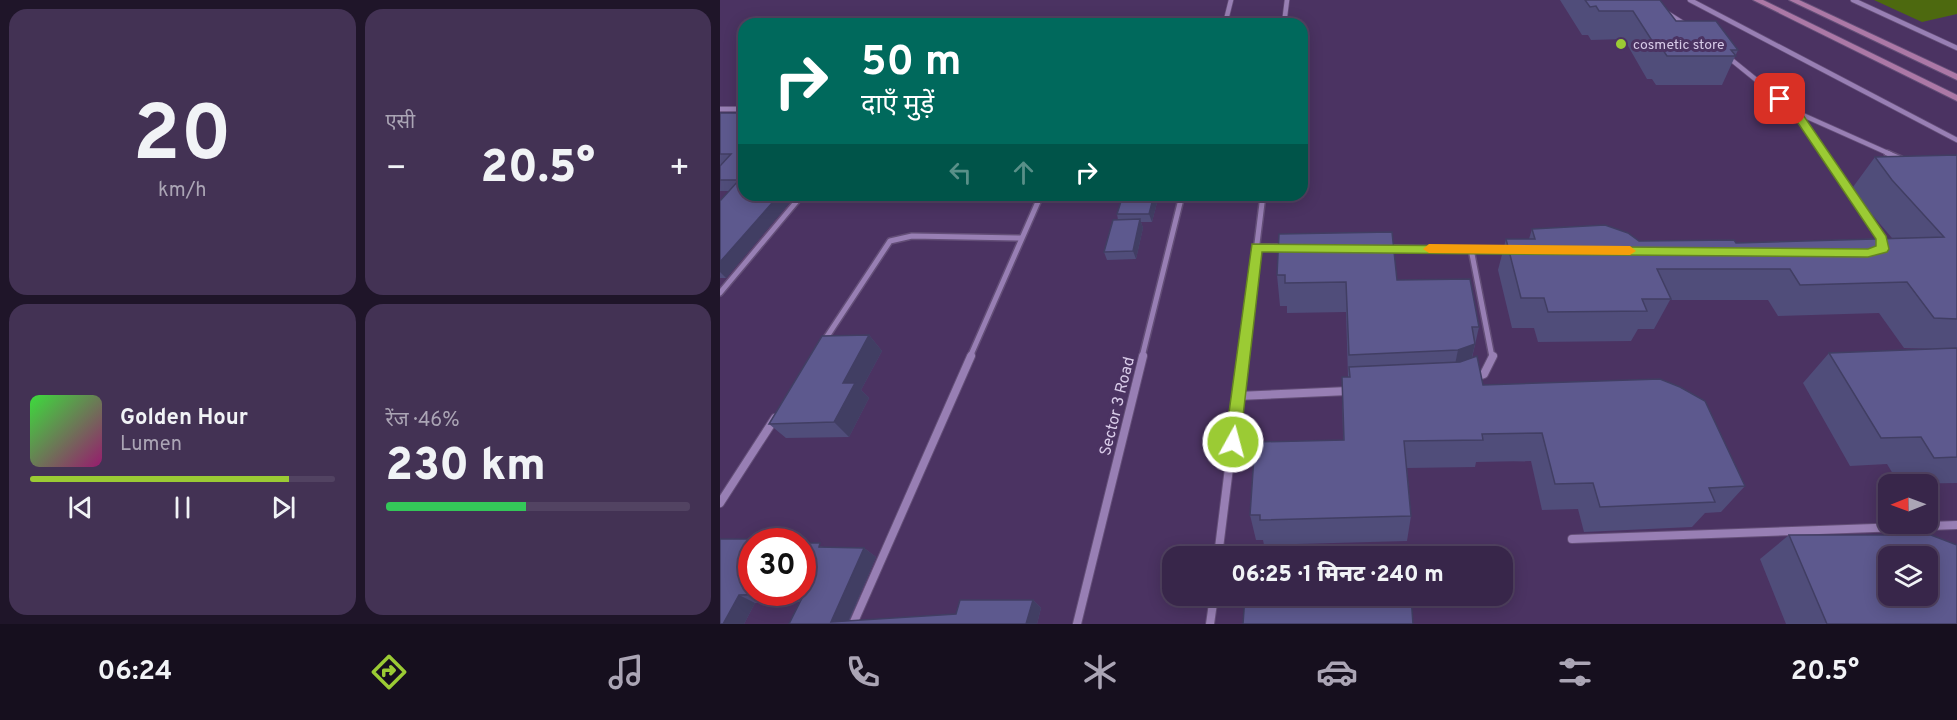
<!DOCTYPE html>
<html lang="hi">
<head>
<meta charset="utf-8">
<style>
  :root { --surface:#38264a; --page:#433254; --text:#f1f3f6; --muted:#aba5b5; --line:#524362; --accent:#9bcb34 }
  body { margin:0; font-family:Overpass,"Noto Sans Devanagari",sans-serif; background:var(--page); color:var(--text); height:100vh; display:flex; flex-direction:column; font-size:22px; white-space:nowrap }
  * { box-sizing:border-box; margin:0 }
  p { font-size:20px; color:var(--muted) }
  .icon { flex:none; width:33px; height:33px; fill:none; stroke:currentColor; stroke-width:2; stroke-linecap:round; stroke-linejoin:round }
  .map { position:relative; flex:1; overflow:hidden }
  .sheet { display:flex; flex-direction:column; gap:9px; padding:9px; background:#1f1529; width:720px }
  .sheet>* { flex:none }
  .hud { position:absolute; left:18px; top:18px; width:570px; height:183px; border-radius:18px; box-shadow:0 3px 15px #0003,0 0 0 2px var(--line); background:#00695c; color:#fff; overflow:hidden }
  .needle { width:39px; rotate:269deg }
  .fabs { position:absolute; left:1158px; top:474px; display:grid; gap:12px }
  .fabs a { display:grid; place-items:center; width:60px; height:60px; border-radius:12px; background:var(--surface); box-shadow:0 3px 15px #0003,0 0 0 2px var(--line); font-size:30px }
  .speed { position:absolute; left:18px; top:528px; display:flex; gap:12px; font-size:30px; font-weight:700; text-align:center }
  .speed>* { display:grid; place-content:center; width:78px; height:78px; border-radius:50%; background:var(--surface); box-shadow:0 3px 15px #0003,0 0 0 2px var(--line); line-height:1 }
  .speed .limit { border:9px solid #d22; background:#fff; color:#111 }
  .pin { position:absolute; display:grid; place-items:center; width:51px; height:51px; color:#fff; margin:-26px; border-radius:12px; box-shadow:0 3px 9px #0006 }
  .me { position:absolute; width:66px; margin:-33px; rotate:7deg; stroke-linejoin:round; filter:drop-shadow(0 0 4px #0008) }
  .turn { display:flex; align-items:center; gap:21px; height:126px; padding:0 24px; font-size:27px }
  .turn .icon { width:78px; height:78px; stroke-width:2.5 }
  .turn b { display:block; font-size:42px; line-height:51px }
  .lanes { display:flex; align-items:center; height:57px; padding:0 24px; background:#0003; justify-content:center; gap:30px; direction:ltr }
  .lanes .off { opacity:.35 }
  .big { font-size:45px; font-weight:800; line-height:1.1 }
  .sheet .tile { flex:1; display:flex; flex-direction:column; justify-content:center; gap:9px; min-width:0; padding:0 21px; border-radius:18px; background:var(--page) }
  .sheet .dial { align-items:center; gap:0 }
  .dial b { font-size:78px; line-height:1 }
  .song { display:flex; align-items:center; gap:18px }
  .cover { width:72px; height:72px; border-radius:9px; background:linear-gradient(135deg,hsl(120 70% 55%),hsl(320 70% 35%)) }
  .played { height:6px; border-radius:3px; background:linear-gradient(90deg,var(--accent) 85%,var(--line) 85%) }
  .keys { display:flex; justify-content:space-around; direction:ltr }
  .heat { display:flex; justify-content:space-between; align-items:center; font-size:33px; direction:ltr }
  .charge { height:9px; border-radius:4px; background:linear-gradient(90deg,#34c759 46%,var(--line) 0) }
  .sheet .tiles { flex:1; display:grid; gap:9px; grid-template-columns:repeat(2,1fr) }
  .trip { position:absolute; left:442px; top:546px; width:351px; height:60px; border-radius:18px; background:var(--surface); box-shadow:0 3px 15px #0003,0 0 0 2px var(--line); font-weight:800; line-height:60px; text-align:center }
  .menu { display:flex; height:96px; justify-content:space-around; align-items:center; background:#160f1e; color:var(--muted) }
  .menu .icon { width:42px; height:42px }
  .menu .on { color:var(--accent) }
  .menu b { font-size:27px; color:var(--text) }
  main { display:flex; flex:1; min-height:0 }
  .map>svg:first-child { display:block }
  .green { fill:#4d690f }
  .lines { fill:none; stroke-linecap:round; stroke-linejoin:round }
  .minor-far2-casing { stroke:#634e77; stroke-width:6 }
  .minor-far1-casing { stroke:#634e77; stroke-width:8 }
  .minor-casing { stroke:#634e77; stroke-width:10 }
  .secondary-casing { stroke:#634e77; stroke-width:2 }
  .minor-far2 { stroke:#987fb4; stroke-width:4.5 }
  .minor-far1 { stroke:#987fb4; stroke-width:5 }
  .minor { stroke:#987fb4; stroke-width:8 }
  .secondary { fill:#ac78a6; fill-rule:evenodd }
  .wall { fill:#504d7a }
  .shaded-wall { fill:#413e63 }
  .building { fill:#5d598e; stroke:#413e63; stroke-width:1.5; fill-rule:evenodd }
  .route { fill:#9bcb34; stroke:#658422; stroke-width:1.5 }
  .slow { fill:#f59e0b }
  .poi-dot { fill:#9bcb34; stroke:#4b3362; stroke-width:2 }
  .labels { text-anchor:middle; stroke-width:6; stroke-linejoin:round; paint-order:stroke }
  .far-poi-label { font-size:14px; fill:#d8cbe8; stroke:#4b3362; text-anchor:start }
  .street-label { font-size:16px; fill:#d8cbe8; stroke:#4b3362 }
</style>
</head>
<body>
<main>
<section class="sheet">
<div class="tiles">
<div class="tile dial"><b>20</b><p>km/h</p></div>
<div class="tile"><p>एसी</p>
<div class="heat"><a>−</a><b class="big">20.5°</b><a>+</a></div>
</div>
<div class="tile">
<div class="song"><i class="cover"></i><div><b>Golden Hour</b><p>Lumen</p></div></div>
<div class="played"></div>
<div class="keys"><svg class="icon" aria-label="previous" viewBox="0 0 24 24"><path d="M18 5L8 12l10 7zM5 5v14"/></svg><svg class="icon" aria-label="pause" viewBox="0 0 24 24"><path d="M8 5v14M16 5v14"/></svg><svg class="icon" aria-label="next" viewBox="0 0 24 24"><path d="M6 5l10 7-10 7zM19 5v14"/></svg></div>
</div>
<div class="tile"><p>रेंज · 46%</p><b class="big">230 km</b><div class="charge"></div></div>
</div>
</section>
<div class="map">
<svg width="1237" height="624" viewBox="0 0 1237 624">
  <rect width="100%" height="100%" fill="#4b3362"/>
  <polygon class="green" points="1154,0 1237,0 1237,14 1202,22"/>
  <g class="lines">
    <defs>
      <g id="minor-far2">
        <polyline points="970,0 1237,140"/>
        <polyline points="1133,0 1237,48"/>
        <polyline points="947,13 966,25"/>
        <polyline points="505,24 511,0"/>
        <polyline points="564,24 567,0"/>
        <polyline points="1008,57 1076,112 1170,154"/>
        <polyline points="0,109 24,109"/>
        <polyline points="1076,112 1105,154"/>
      </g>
      <g id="minor-far1">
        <polyline points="1104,153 1162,239 1162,245"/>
        <polyline points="1167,153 1181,159"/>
        <polyline points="536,247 566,247"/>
        <polyline points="666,248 791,250"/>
        <polyline points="751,249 772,357"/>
        <polyline points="0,293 82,195"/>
        <polyline points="104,341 170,241 192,236 301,238"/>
        <polyline points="250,357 321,195"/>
        <polyline points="422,357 462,195"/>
        <polyline points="523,357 543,195"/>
      </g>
      <g id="minor">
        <polyline points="753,378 764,374 773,356"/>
        <polyline points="518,396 628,391"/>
        <polyline points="0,503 55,418"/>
        <polyline points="852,539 1237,525"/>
        <polyline points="498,556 523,356"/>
        <polyline points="133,624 251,356"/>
        <polyline points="357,624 423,356"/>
        <polyline points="490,624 494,596"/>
      </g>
      <g id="secondary">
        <polygon points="1033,0 1043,0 1237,95 1237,101"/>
        <polygon points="1069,0 1079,0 1237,74 1237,80"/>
      </g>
    </defs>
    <use href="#minor-far2" class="minor-far2-casing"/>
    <use href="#minor-far1" class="minor-far1-casing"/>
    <use href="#minor" class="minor-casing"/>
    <use href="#secondary" class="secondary-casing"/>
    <use href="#minor-far2" class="minor-far2"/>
    <use href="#minor-far1" class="minor-far1"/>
    <use href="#minor" class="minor"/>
    <use href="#secondary" class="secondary"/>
  </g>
  <g class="wall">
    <polygon points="840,0 940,0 956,21 1018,50 1002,85 936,85 932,79 927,79 904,39 871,40 868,35 862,35"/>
    <polygon points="0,113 24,195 76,195 6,278 0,278 0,201 9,191 0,191 1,165 0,165"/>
    <polygon points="1237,155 1237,483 1179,484 1167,464 1130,466 1083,383 1109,353 1217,349 1184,348 1159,313 1058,316 1048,300 950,300 934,329 918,329 911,341 818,342 814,328 792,328 778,270 786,239 809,239 812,229 919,241 1016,243 1172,238 1149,211 1133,187 1155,157"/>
    <polygon points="403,195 439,195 432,222 421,222 423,228 416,259 387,260 384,252 398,220 397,214"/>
    <polygon points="557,275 677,280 759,327 752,358 763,385 1025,486 1001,512 985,513 972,527 864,532 858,509 822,510 811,461 756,462 755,467 687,468 691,516 687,541 544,545 543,540 536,540 530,515 623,440 622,377 628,377 626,312 567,313 567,306 560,306"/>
    <polygon points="149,335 162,351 141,390 149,398 129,437 66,438 49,424"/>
    <polygon points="1069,535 1237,624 1066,624 1040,559"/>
    <polygon points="0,539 60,539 63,542 32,542 106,547 144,548 156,557 129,621 236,614 313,600 321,608 317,624 69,624 80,602 35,603 24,624 0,624"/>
  </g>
  <g class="shaded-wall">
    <polygon points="59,195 76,195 6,278 0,272 0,262"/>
    <polygon points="434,195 439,195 432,222 429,214"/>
    <polygon points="420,219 423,228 416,259 413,251"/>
    <polygon points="149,335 162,351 141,390 149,398 129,437 114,422 123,383"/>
    <polygon points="755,344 748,373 732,379 738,350"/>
    <polygon points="144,548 156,557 127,624 111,622"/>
    <polygon points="19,595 35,603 24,624 3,624"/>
    <polygon points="313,600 321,608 317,624 306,624"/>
  </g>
  <g class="building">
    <polygon points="865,0 940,0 956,21 996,21 1018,50 1011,50 1016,56 947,56 943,50 938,50 913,11 879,11 876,6 870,7"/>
    <polygon points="0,113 24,113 24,195 59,195 0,262 0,201 19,180 0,180 0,166 11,154 0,154"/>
    <polygon points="1237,155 1237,319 1214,318 1187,282 1080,285 1070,269 937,269 951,299 922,299 927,311 828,312 824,298 801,298 786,239 815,239 812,229 885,225 908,233 919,241 1014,240 1016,243 1224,237 1172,180 1155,157"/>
    <polygon points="403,195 434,195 429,214 397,214"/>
    <polygon points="420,219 413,251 384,252 393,220"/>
    <polygon points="672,232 677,280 750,279 759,327 752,327 755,344 738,350 629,355 626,282 565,283 565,275 557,275 559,234"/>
    <polygon points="149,335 123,383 135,383 114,422 49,424 102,336"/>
    <polygon points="1237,348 1237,457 1214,458 1201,437 1161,438 1109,353"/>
    <polygon points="757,356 763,385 940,379 960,387 985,401 1025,486 989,488 995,502 880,507 873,483 835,484 822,433 762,434 763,440 684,441 691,516 540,520 540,515 530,515 535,442 624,440 622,377 630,377 629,367 740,362"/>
    <path d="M1069 535H1211L1237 545V624H1107ZM1168 556H1208V596H1168Z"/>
    <polygon points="0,539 60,539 58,542 32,542 32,592 82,592 82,543 100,543 99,547 144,548 111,622 236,614 240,600 313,600 306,624 69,624 84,594 19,595 3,624 0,624"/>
    <polygon points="525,596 691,596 693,624 523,624"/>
  </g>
  <polygon class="route" points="1060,96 1079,109 1166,236 1169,249 1167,252 1148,257 542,252 520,442 518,447 513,449 507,447 505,442 532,244 1148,249 1156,246 1156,239 1072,114 1055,99"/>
  <polygon class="slow" points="709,244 910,246 916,251 910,255 709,253 703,249"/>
  <circle class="poi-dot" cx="901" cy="44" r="6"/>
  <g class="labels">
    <g class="far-poi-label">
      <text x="913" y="49">cosmetic store</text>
    </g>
    <g class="street-label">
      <text transform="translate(396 406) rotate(-76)" y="6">Sector 3 Road</text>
    </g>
  </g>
</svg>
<div class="fabs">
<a><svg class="needle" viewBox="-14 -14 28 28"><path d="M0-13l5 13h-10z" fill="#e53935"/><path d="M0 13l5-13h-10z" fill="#aba5b5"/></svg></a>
<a><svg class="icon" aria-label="layers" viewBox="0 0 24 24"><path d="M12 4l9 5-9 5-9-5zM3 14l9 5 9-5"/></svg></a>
</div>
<div class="speed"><div class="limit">30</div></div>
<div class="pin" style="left:1060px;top:99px;background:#d93025"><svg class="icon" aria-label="arrive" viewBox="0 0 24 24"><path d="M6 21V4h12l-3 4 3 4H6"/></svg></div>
<svg class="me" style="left:513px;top:442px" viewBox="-20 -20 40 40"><circle r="17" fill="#9bcb34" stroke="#fff" stroke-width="3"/><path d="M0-11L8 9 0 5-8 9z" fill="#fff"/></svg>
<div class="trip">06:25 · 1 मिनट · 240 m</div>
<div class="hud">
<div class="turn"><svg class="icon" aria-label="right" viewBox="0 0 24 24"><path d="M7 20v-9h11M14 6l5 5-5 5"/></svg><div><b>50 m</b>दाएँ मुड़ें</div></div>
<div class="lanes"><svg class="icon off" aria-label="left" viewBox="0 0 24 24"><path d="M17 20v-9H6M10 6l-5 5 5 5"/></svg><svg class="icon off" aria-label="ahead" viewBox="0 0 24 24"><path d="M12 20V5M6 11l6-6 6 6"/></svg><svg class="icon" aria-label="right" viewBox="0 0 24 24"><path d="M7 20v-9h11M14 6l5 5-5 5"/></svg></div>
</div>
</div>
</main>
<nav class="menu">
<b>06:24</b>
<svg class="icon on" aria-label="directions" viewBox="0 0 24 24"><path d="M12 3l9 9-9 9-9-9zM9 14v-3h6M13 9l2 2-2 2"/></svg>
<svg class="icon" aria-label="music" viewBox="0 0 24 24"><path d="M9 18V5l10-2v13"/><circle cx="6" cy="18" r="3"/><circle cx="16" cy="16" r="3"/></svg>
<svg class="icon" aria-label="phone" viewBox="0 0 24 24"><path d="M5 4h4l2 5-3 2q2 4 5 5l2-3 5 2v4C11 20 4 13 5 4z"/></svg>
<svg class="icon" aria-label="climate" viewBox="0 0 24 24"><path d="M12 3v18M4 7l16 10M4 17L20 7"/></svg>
<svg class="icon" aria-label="car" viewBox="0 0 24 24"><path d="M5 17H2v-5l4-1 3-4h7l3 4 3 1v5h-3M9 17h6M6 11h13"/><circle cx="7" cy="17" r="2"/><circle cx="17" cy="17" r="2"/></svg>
<svg class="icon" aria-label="filters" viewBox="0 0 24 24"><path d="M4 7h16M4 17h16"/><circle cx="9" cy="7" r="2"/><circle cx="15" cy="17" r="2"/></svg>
<b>20.5°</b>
</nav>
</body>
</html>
